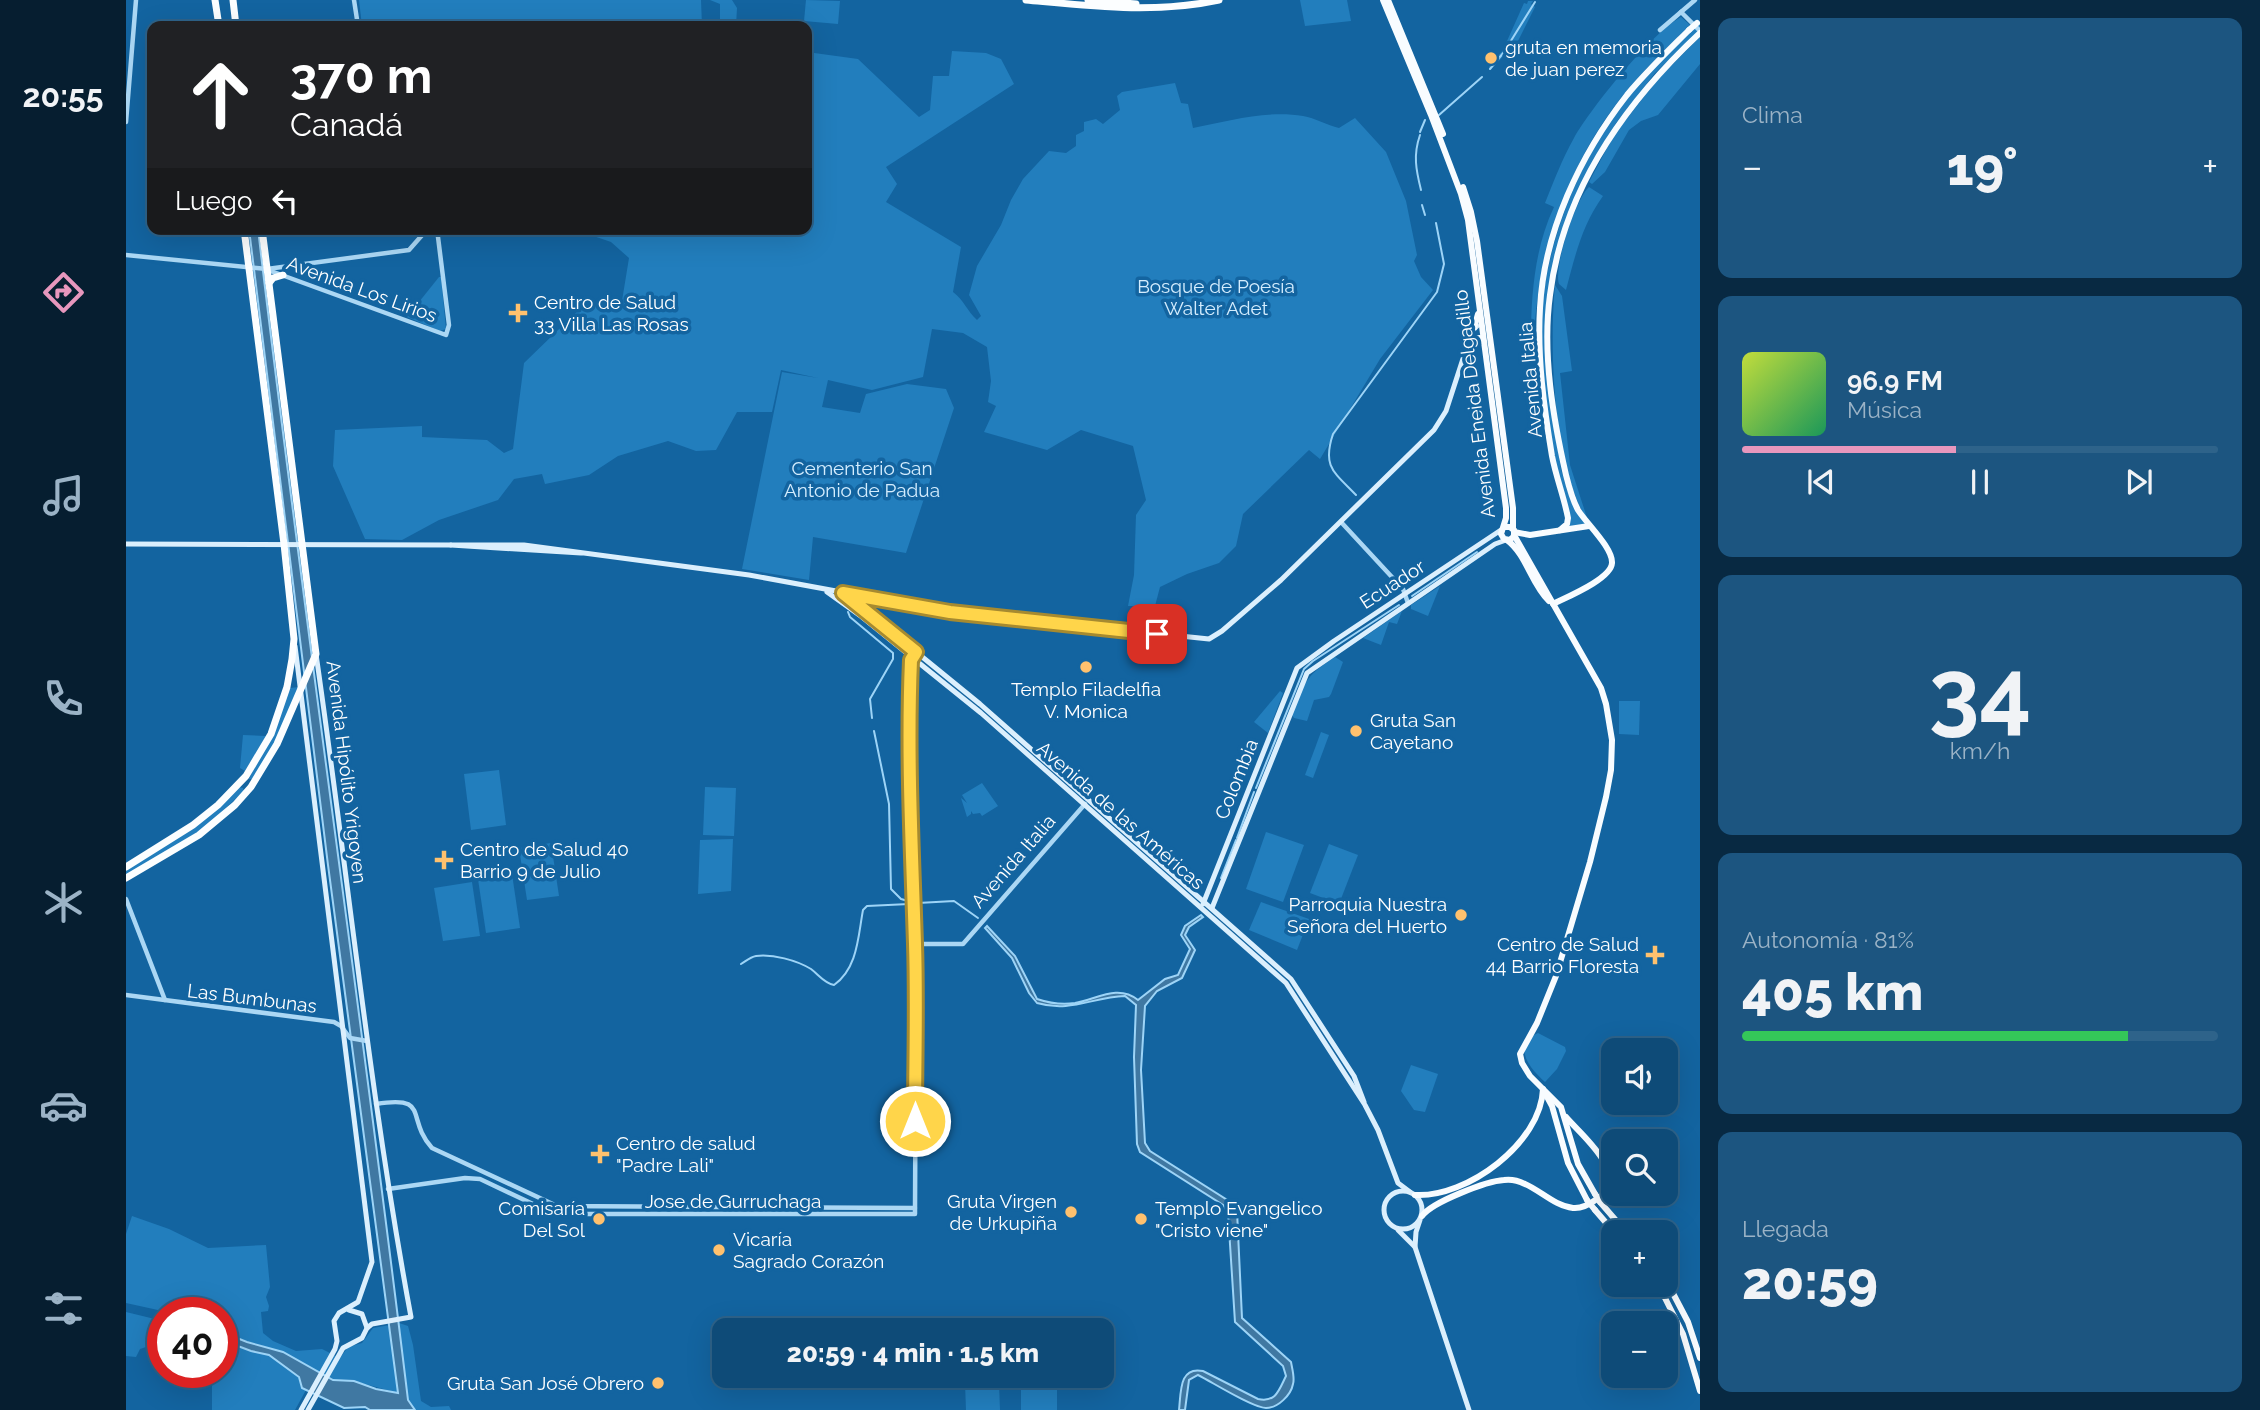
<!DOCTYPE html>
<html lang="es">
<head>
<meta charset="utf-8">
<style>
  :root { --surface:#0e4b78; --page:#1c5580; --text:#f1f3f6; --muted:#9bb3c6; --line:#2e638a; --accent:#e797bd }
  body { margin:0; font-family:Raleway,sans-serif; background:var(--page); color:var(--text); height:100vh; display:flex; flex-direction:column; font-size:26px; white-space:nowrap }
  * { box-sizing:border-box; margin:0 }
  p { font-size:23px; color:var(--muted) }
  .icon { flex:none; width:38px; height:38px; fill:none; stroke:currentColor; stroke-width:2; stroke-linecap:round; stroke-linejoin:round }
  .map { position:relative; flex:1; overflow:hidden }
  .panel { display:flex; flex-direction:column; gap:18px; padding:18px; background:#082942; width:560px }
  .panel>* { flex:none }
  .hud { position:absolute; left:21px; top:21px; width:665px; height:214px; border-radius:14px; box-shadow:0 7px 28px #0002,0 0 0 2px var(--line); background:#202124; color:#fff; overflow:hidden }
  .tools { position:absolute; left:1475px; top:1038px; display:grid; gap:14px }
  .tools a { display:grid; place-items:center; width:77px; height:77px; border-radius:14px; background:var(--surface); box-shadow:0 7px 28px #0002,0 0 0 2px var(--line); font-size:35px }
  .speed { position:absolute; left:21px; top:1297px; display:flex; gap:14px; font-size:35px; font-weight:700; text-align:center }
  .speed>* { display:grid; place-content:center; width:91px; height:91px; border-radius:50%; background:var(--surface); box-shadow:0 7px 28px #0002,0 0 0 2px var(--line); line-height:1 }
  .speed .limit { border:10px solid #d22; background:#fff; color:#111 }
  .pin { position:absolute; display:grid; place-items:center; width:60px; height:60px; color:#fff; margin:-30px; border-radius:14px; box-shadow:0 4px 10px #0006 }
  .me { position:absolute; width:77px; margin:-38px; rotate:0deg; stroke-linejoin:round; filter:drop-shadow(0 0 5px #0008) }
  .turn { display:flex; align-items:center; gap:24px; height:147px; padding:0 28px; font-size:32px }
  .turn .icon { width:91px; height:91px; stroke-width:2.5 }
  .turn b { display:block; font-size:49px; line-height:60px }
  .then { display:flex; align-items:center; height:66px; padding:0 28px; background:#0003; gap:14px; font-size:26px }
  .big { font-size:52px; font-weight:800; line-height:1.1 }
  .panel .widget { flex:1; display:flex; flex-direction:column; justify-content:center; gap:10px; min-width:0; padding:0 24px; border-radius:14px; background:var(--page) }
  .panel .dial { align-items:center; gap:0 }
  .dial b { font-size:91px; line-height:1 }
  .song { display:flex; align-items:center; gap:21px }
  .cover { width:84px; height:84px; border-radius:10px; background:linear-gradient(135deg,hsl(70 70% 55%),hsl(150 70% 35%)) }
  .played { height:7px; border-radius:4px; background:linear-gradient(90deg,var(--accent) 45%,var(--line) 45%) }
  .keys { display:flex; justify-content:space-around; direction:ltr }
  .heat { display:flex; justify-content:space-between; align-items:center; font-size:38px; direction:ltr }
  .charge { height:10px; border-radius:5px; background:linear-gradient(90deg,#34c759 81%,var(--line) 0) }
  .trip { position:absolute; left:586px; top:1318px; width:402px; height:70px; border-radius:14px; background:var(--surface); box-shadow:0 7px 28px #0002,0 0 0 2px var(--line); font-weight:800; line-height:70px; text-align:center }
  main { display:flex; flex:1; min-height:0 }
  .dock { display:flex; flex-direction:column; width:126px; justify-content:space-around; align-items:center; background:#061e30; color:var(--muted) }
  .dock .icon { width:49px; height:49px }
  .dock .on { color:var(--accent) }
  .dock b { font-size:32px; color:var(--text) }
  .map>svg:first-child { display:block }
  .green { fill:#227ebd }
  .water { fill:#4078a2; stroke:#9dd4f7; stroke-width:2 }
  .lines { fill:none; stroke-linecap:round; stroke-linejoin:round }
  .stream { stroke:#9dd4f7; stroke-width:2 }
  .tertiary { stroke:#abd7f4; stroke-width:4.5 }
  .secondary { stroke:#dbeffd; stroke-width:5 }
  .primary { stroke:#f8fcff; stroke-width:6 }
  .trunk { stroke:#fcfeff; stroke-width:7 }
  .primary-bridge { stroke:#f8fcff; stroke-width:6 }
  .route-casing { stroke:#a68a30; stroke-width:18 }
  .route { stroke:#ffd54a; stroke-width:12 }
  .poi-dot { fill:#ffc16e; stroke:#1364a0; stroke-width:2.5 }
  .labels { text-anchor:middle; stroke-width:7; stroke-linejoin:round; paint-order:stroke }
  .poi-label { font-size:19px; fill:#fff; stroke:#1364a0; text-anchor:start }
  .park-label { font-size:19px; fill:#d4edfe; stroke:#1364a0 }
  .street-label { font-size:19px; fill:#fff; stroke:#1364a0 }
</style>
</head>
<body>
<main>
<nav class="dock">
<b>20:55</b>
<svg class="icon on" aria-label="directions" viewBox="0 0 24 24"><path d="M12 3l9 9-9 9-9-9zM9 14v-3h6M13 9l2 2-2 2"/></svg>
<svg class="icon" aria-label="music" viewBox="0 0 24 24"><path d="M9 18V5l10-2v13"/><circle cx="6" cy="18" r="3"/><circle cx="16" cy="16" r="3"/></svg>
<svg class="icon" aria-label="phone" viewBox="0 0 24 24"><path d="M5 4h4l2 5-3 2q2 4 5 5l2-3 5 2v4C11 20 4 13 5 4z"/></svg>
<svg class="icon" aria-label="climate" viewBox="0 0 24 24"><path d="M12 3v18M4 7l16 10M4 17L20 7"/></svg>
<svg class="icon" aria-label="car" viewBox="0 0 24 24"><path d="M5 17H2v-5l4-1 3-4h7l3 4 3 1v5h-3M9 17h6M6 11h13"/><circle cx="7" cy="17" r="2"/><circle cx="17" cy="17" r="2"/></svg>
<svg class="icon" aria-label="filters" viewBox="0 0 24 24"><path d="M4 7h16M4 17h16"/><circle cx="9" cy="7" r="2"/><circle cx="15" cy="17" r="2"/></svg>
</nav>
<div class="map">
<svg width="1574" height="1410" viewBox="0 0 1574 1410">
  <rect width="100%" height="100%" fill="#1364a0"/>
  <g class="green">
    <polygon points="233,0 575,0 576,26 236,26"/>
    <polygon points="584,0 606,0 611,8 610,26 594,26 594,4"/>
    <polygon points="680,0 714,1 712,24 678,21"/>
    <polygon points="1174,0 1221,0 1225,21 1179,26"/>
    <polygon points="1402,1 1407,1 1405,4 1409,7 1392,41 1365,69 1363,67 1377,50 1398,3 1401,4"/>
    <path d="M1555 17 1564 25C1540 49 1515 72 1494 99 1441 167 1412 252 1408 337H1405C1405 294 1409 247 1428 207L1419 203C1428 181 1436 159 1448 138 1465 108 1525 33 1555 17Z"/>
    <path d="M1574 24V30L1529 73 1490 123 1468 158 1439 222 1420 325 1428 424 1435 469 1441 490 1459 524 1441 527C1429 463 1411 385 1415 321 1420 238 1455 156 1506 92 1526 67 1551 45 1574 24Z"/>
    <polygon points="1574,37 1574,64 1532,115 1515,121 1503,130 1479,172 1466,184 1463,182 1488,135 1532,79"/>
    <path d="M826 51 860 53 875 59 888 84 760 167 771 184 760 202 835 247 827 292C838 300 841 311 851 320L855 316 843 295 851 266 875 225 885 200 897 179 923 151 940 153 950 146V135L958 131V122L970 119 977 124 994 110 991 96 996 92 1049 83 1055 103 1062 104 1067 128C1102 121 1141 110 1177 116 1189 118 1201 125 1213 128L1229 118 1260 152 1280 201 1291 255 1288 261 1295 277 1307 290 1254 359 1194 459 1183 450 1117 514 1110 546 1093 563 1061 574 1034 587 1029 606H1002L1008 575 1010 515 1020 500 1007 446 955 430 921 450 858 432 870 406 862 402 865 381 861 347 837 333 806 329 797 377 746 390 702 380 696 407 734 413 740 394 781 384 820 389 828 408 780 553 687 537 683 580 616 569 656 372 692 378 655 370 646 412H611L590 450 570 451 542 441 492 456 463 475 419 484 416 474 388 479 372 500 313 520 276 540 239 539 207 466 209 430 296 426V437L361 440 378 453 387 449 398 363 461 302 495 307 503 258 485 242 447 229H681V52L732 59 793 117 804 110 807 76H823Z"/>
    <path d="M1463 187 1477 196C1456 225 1449 256 1440 290L1433 284C1427 268 1450 198 1463 187Z"/>
    <polygon points="313,277 315,277 320,329 314,331 281,317"/>
    <path d="M1429 285 1436 296 1446 371 1434 373 1444 465 1462 521C1427 467 1423 349 1429 285Z"/>
    <polygon points="1314,586 1302,616 1285,609 1285,605"/>
    <polygon points="1276,611 1271,624 1263,622 1255,645 1237,638"/>
    <path d="M1209 657 1217 662 1205 694 1203 697 1188 700 1181 721 1168 718 1166 715C1178 683 1179 676 1209 657Z"/>
    <polygon points="173,687 143,755 127,779 123,779 164,688"/>
    <polygon points="1154,691 1157,693 1142,733 1128,722"/>
    <polygon points="1493,701 1514,701 1513,735 1493,734"/>
    <polygon points="1195,732 1203,735 1187,778 1179,775"/>
    <polygon points="117,735 140,736 119,771 114,768"/>
    <polygon points="373,770 380,825 345,830 338,774"/>
    <polygon points="856,783 872,806 856,816 854,813 847,814 845,811 845,814 841,817 835,798 841,803 836,795"/>
    <polygon points="113,787 117,788 118,791 78,828 0,876 0,868 66,829"/>
    <polygon points="579,787 610,788 608,836 577,835"/>
    <polygon points="1140,832 1178,845 1157,902 1120,889"/>
    <polygon points="607,839 605,891 572,894 574,840"/>
    <polygon points="425,843 433,896 401,900 393,848"/>
    <polygon points="1203,844 1232,855 1213,904 1184,893"/>
    <polygon points="386,874 394,928 360,933 352,879"/>
    <polygon points="346,882 354,936 317,941 308,888"/>
    <polygon points="1135,902 1183,919 1171,950 1123,930"/>
    <path d="M1412 1033 1439 1047 1440 1051 1431 1069 1419 1082C1404 1069 1385 1046 1412 1033Z"/>
    <polygon points="1285,1065 1312,1074 1299,1112 1288,1110 1275,1091"/>
    <polygon points="6,1216 43,1229 82,1248 140,1245 144,1287 140,1297 143,1306 142,1311 135,1312 137,1333 147,1341 170,1351 196,1349 214,1358 222,1347 236,1343 247,1328 264,1325 272,1393 228,1381 208,1380 157,1352 121,1341 96,1331 96,1312 41,1312 0,1303 0,1234"/>
    <polygon points="0,1312 37,1321 37,1350 26,1345 14,1349 10,1357 0,1356"/>
    <polygon points="273,1323 282,1326 287,1345 295,1401 305,1407 323,1406 325,1410 289,1410 282,1400"/>
    <polygon points="96,1340 125,1351 143,1355 173,1377 175,1388 180,1390 169,1410 86,1410 86,1384 71,1382 71,1372 96,1372"/>
    <polygon points="839,1383 873,1383 874,1410 840,1410"/>
    <polygon points="931,1387 931,1410 895,1410 895,1388"/>
  </g>
  <g class="water">
    <path d="M123 229H132C178 620 235 1009 282 1400L289 1410H244L239 1407 218 1408 176 1388 173 1377 143 1355 125 1351 96 1340V1332L121 1342 157 1352 207 1380 228 1381 250 1389 272 1393 202 865Z"/>
    <path d="M1075 915 1077 917 1063 927 1059 935 1069 950 1056 978 1031 991 1019 1006 1015 1070 1019 1143 1024 1151 1106 1203 1111 1211 1116 1318 1165 1362C1166 1368 1169 1378 1167 1384 1165 1395 1152 1408 1140 1408 1127 1408 1086 1382 1072 1375L1063 1380 1059 1410H1053C1055 1392 1053 1366 1077 1371L1132 1399C1150 1403 1153 1390 1160 1376L1157 1366 1109 1322 1102 1213 1097 1205 1014 1152 1011 1144 1008 1057 1010 1005 999 996C966 997 945 1013 911 1003L903 993 886 958 859 928 861 926 889 956 911 999C923 1003 936 1005 949 1003 971 999 992 984 1012 1000L1039 979 1052 975 1064 949 1055 935 1059 926Z"/>
  </g>
  <g class="lines">
    <g class="stream">
      <polyline points="1364,69 1378,52 1409,2"/>
      <polyline points="1313,115 1356,77"/>
      <polyline points="1294,132 1299,120"/>
      <path d="M1294 135C1287 155 1290 170 1295 190"/>
      <polyline points="1296,205 1299,215"/>
      <path d="M1230 495C1208 472 1196 467 1207 434L1311 292 1318 264 1310 223"/>
      <polyline points="1286,596 1351,552"/>
      <polyline points="722,612 724,617 767,653 767,659 744,699 746,718"/>
      <polyline points="748,731 763,804 765,889 775,899 782,901 782,904"/>
      <polyline points="1130,788 1178,669 1187,661 1273,605"/>
      <polyline points="1111,838 1128,792"/>
      <polyline points="1095,878 1110,840"/>
      <polyline points="792,903 828,901 852,918"/>
      <path d="M615 964C620 961 624 957 630 956 647 954 670 960 685 969 693 975 698 983 708 985 732 968 732 936 737 910L741 906 783 904"/>
    </g>
    <g class="tertiary">
      <polyline points="228,0 232,26"/>
      <polyline points="1555,12 1574,31"/>
      <polyline points="1534,30 1569,0"/>
      <polyline points="0,122 10,0"/>
      <polyline points="0,255 141,269 283,250 298,233 308,229"/>
      <polyline points="142,270 320,335 323,325 311,229"/>
      <polyline points="1215,522 1277,589 1282,603"/>
      <polyline points="0,899 39,1000"/>
      <polyline points="789,944 837,944 959,804"/>
      <polyline points="0,995 208,1022 215,1026 224,1038 241,1041"/>
      <path d="M250 1104C305 1095 279 1118 306 1148L431 1206 789 1208"/>
      <polyline points="262,1189 339,1178 354,1179 426,1213 432,1214 789,1214 790,989 784,845 783,724 786,656"/>
    </g>
    <g class="secondary">
      <polyline points="0,544 325,545"/>
      <polyline points="455,553 325,545 398,545 623,575 824,612 1083,639 1096,631 1155,580 1308,430 1320,411 1346,331 1351,326"/>
      <polyline points="701,592 736,617 855,713 1160,983 1239,1105 1252,1130 1272,1183 1284,1192"/>
      <polyline points="719,594 854,704 1165,979 1228,1076 1238,1102"/>
      <polyline points="169,646 246,1262 232,1302 213,1313 208,1321 211,1341 209,1349 175,1410"/>
      <polyline points="1077,904 1171,668 1208,641 1375,530"/>
      <polyline points="1086,908 1181,673 1369,544 1380,540"/>
      <circle cx="1277" cy="1210" r="19"/>
      <polyline points="1294,1220 1290,1232 1289,1247 1343,1410"/>
      <polyline points="1272,1230 1289,1247"/>
      <polyline points="223,1310 236,1314 241,1328"/>
      <path d="M182 1410 217 1348 236 1338 241 1328 246 1324 285 1317C244 1097 222 875 190 654"/>
    </g>
    <g class="primary">
      <polyline points="1257,0 1305,115 1335,194 1342,220 1380,508 1380,518 1375,534 1378,539 1384,540 1388,536 1388,530 1384,527 1378,527"/>
      <polyline points="1262,0 1317,134"/>
      <polyline points="1337,187 1345,212 1351,241 1387,508 1387,529"/>
      <polyline points="1348,328 1352,314"/>
      <polyline points="1346,339 1354,338 1358,342"/>
      <path d="M1434 530 1441 524 1442 518C1438 497 1430 477 1426 456 1418 408 1411 357 1414 308 1418 232 1454 155 1501 95 1520 72 1542 51 1563 30"/>
      <polyline points="1388,532 1404,535 1463,526"/>
      <polyline points="1388,535 1475,688 1480,704 1486,740 1485,770 1480,797 1464,862 1430,976 1411,1023 1394,1054 1396,1063 1404,1076 1435,1107 1452,1164 1469,1194"/>
      <path d="M1381 540C1401 555 1405 584 1423 601"/>
      <path d="M1427 604C1441 597 1485 579 1486 563 1487 548 1460 523 1452 510 1446 499 1443 487 1440 475 1427 418 1416 353 1424 295 1437 190 1499 103 1574 33"/>
      <polyline points="1419,1093 1426,1106 1442,1163 1461,1200"/>
      <path d="M1289 1195C1341 1198 1415 1143 1417 1089"/>
      <polyline points="1474,1202 1500,1232"/>
      <polyline points="1469,1210 1488,1232"/>
      <path d="M1296 1216C1306 1202 1361 1181 1378 1180 1385 1179 1393 1181 1399 1184 1415 1191 1429 1206 1447 1208 1456 1209 1464 1204 1471 1199 1505 1174 1457 1137 1440 1117"/>
      <polyline points="1540,1280 1562,1322 1574,1358"/>
      <polyline points="1532,1284 1557,1334 1574,1391"/>
    </g>
    <g class="trunk">
      <polyline points="89,0 93,26"/>
      <polyline points="107,0 110,26"/>
      <path d="M900 0C965 6 1029 14 1093 0"/>
      <polyline points="962,0 1010,4"/>
      <polyline points="143,283 147,278 157,275"/>
      <polyline points="0,867 67,825 92,805 120,776 145,734 161,687 166,659 168,639 158,544 118,229"/>
      <polyline points="0,878 73,835 109,805 125,787 151,744 190,654 136,229"/>
    </g>
    <g class="primary-bridge">
      <polyline points="1563,30 1571,23"/>
      <polyline points="1469,1194 1474,1202"/>
      <polyline points="1461,1200 1469,1210"/>
    </g>
  </g>
  <g class="lines">
    <defs>
      <path id="route" d="M789 1121C789 1062 791 1003 789 944 786 849 781 755 785 660L790 652 717 593 824 612 1031 634"/>
    </defs>
    <use href="#route" class="route-casing"/>
    <use href="#route" class="route"/>
  </g>
  <g class="poi-dot">
    <circle cx="1365" cy="58" r="7"/>
    <path d="M388.5 302.5h7v7h7v7h-7v7h-7v-7h-7v-7h7z"/>
    <circle cx="960" cy="667" r="7"/>
    <circle cx="1230" cy="731" r="7"/>
    <path d="M314.5 849.5h7v7h7v7h-7v7h-7v-7h-7v-7h7z"/>
    <circle cx="1335" cy="915" r="7"/>
    <path d="M1525.5 944.5h7v7h7v7h-7v7h-7v-7h-7v-7h7z"/>
    <path d="M470.5 1143.5h7v7h7v7h-7v7h-7v-7h-7v-7h7z"/>
    <circle cx="945" cy="1212" r="7"/>
    <circle cx="473" cy="1219" r="7"/>
    <circle cx="1015" cy="1219" r="7"/>
    <circle cx="593" cy="1250" r="7"/>
    <circle cx="532" cy="1383" r="7"/>
  </g>
  <g class="labels">
    <g class="poi-label">
      <text x="1379" y="54">gruta en memoria<tspan x="1379" dy="22">de juan perez</tspan></text>
      <text x="408" y="309">Centro de Salud<tspan x="408" dy="22">33 Villa Las Rosas</tspan></text>
      <text x="960" y="696" text-anchor="middle">Templo Filadelfia<tspan x="960" dy="22">V. Monica</tspan></text>
      <text x="1244" y="727">Gruta San<tspan x="1244" dy="22">Cayetano</tspan></text>
      <text x="334" y="856">Centro de Salud 40<tspan x="334" dy="22">Barrio 9 de Julio</tspan></text>
      <text x="1321" y="911" text-anchor="end">Parroquia Nuestra<tspan x="1321" dy="22">Señora del Huerto</tspan></text>
      <text x="1513" y="951" text-anchor="end">Centro de Salud<tspan x="1513" dy="22">44 Barrio Floresta</tspan></text>
      <text x="490" y="1150">Centro de salud<tspan x="490" dy="22">"Padre Lali"</tspan></text>
      <text x="931" y="1208" text-anchor="end">Gruta Virgen<tspan x="931" dy="22">de Urkupiña</tspan></text>
      <text x="459" y="1215" text-anchor="end">Comisaría<tspan x="459" dy="22">Del Sol</tspan></text>
      <text x="1029" y="1215">Templo Evangelico<tspan x="1029" dy="22">"Cristo viene"</tspan></text>
      <text x="607" y="1246">Vicaría<tspan x="607" dy="22">Sagrado Corazón</tspan></text>
      <text x="518" y="1390" text-anchor="end">Gruta San José Obrero</text>
    </g>
    <g class="park-label">
      <text x="1090" y="293">Bosque de Poesía<tspan x="1090" dy="22">Walter Adet</tspan></text>
      <text x="736" y="475">Cementerio San<tspan x="736" dy="22">Antonio de Padua</tspan></text>
    </g>
    <g class="street-label">
      <text transform="translate(236 289) rotate(20)" y="7">Avenida Los Lirios</text>
      <text transform="translate(1404 380) rotate(-95)" y="7">Avenida Italia</text>
      <text transform="translate(1348 404) rotate(-97)" y="7">Avenida Eneida Delgadillo</text>
      <text transform="translate(1266 584) rotate(-33)" y="7">Ecuador</text>
      <text transform="translate(221 772) rotate(83)" y="7">Avenida Hipólito Yrigoyen</text>
      <text transform="translate(1110 779) rotate(-68)" y="7">Colombia</text>
      <text transform="translate(995 815) rotate(41)" y="7">Avenida de las Américas</text>
      <text transform="translate(887 861) rotate(-49)" y="7">Avenida Italia</text>
      <text transform="translate(126 998) rotate(7)" y="7">Las Bumbunas</text>
      <text x="607" y="1208">Jose de Gurruchaga</text>
    </g>
  </g>
</svg>
<div class="tools">
<a><svg class="icon" aria-label="sound" viewBox="0 0 24 24"><path d="M4 9h4l5-4v14l-5-4H4zM17 9q2 3 0 6"/></svg></a>
<a><svg class="icon" aria-label="search" viewBox="0 0 24 24"><circle cx="10" cy="10" r="6"/><path d="M15 15l6 6"/></svg></a>
<a>+</a>
<a>−</a>
</div>
<div class="speed"><div class="limit">40</div></div>
<div class="pin" style="left:1031px;top:634px;background:#d93025"><svg class="icon" aria-label="arrive" viewBox="0 0 24 24"><path d="M6 21V4h12l-3 4 3 4H6"/></svg></div>
<svg class="me" style="left:789px;top:1121px" viewBox="-20 -20 40 40"><circle r="17" fill="#ffd54a" stroke="#fff" stroke-width="3"/><path d="M0-11L8 9 0 5-8 9z" fill="#fff"/></svg>
<div class="trip">20:59 · 4 min · 1.5 km</div>
<div class="hud">
<div class="turn"><svg class="icon" aria-label="ahead" viewBox="0 0 24 24"><path d="M12 20V5M6 11l6-6 6 6"/></svg><div><b>370 m</b>Canadá</div></div>
<div class="then">Luego<svg class="icon" aria-label="left" viewBox="0 0 24 24"><path d="M17 20v-9H6M10 6l-5 5 5 5"/></svg></div>
</div>
</div>
<section class="panel">
<div class="widget"><p>Clima</p>
<div class="heat"><a>−</a><b class="big">19°</b><a>+</a></div>
</div>
<div class="widget">
<div class="song"><i class="cover"></i><div><b>96.9 FM</b><p>Música</p></div></div>
<div class="played"></div>
<div class="keys"><svg class="icon" aria-label="previous" viewBox="0 0 24 24"><path d="M18 5L8 12l10 7zM5 5v14"/></svg><svg class="icon" aria-label="pause" viewBox="0 0 24 24"><path d="M8 5v14M16 5v14"/></svg><svg class="icon" aria-label="next" viewBox="0 0 24 24"><path d="M6 5l10 7-10 7zM19 5v14"/></svg></div>
</div>
<div class="widget dial"><b>34</b><p>km/h</p></div>
<div class="widget"><p>Autonomía · 81%</p><b class="big">405 km</b><div class="charge"></div></div>
<div class="widget"><p>Llegada</p><b class="big">20:59</b></div>
</section>
</main>
</body>
</html>
